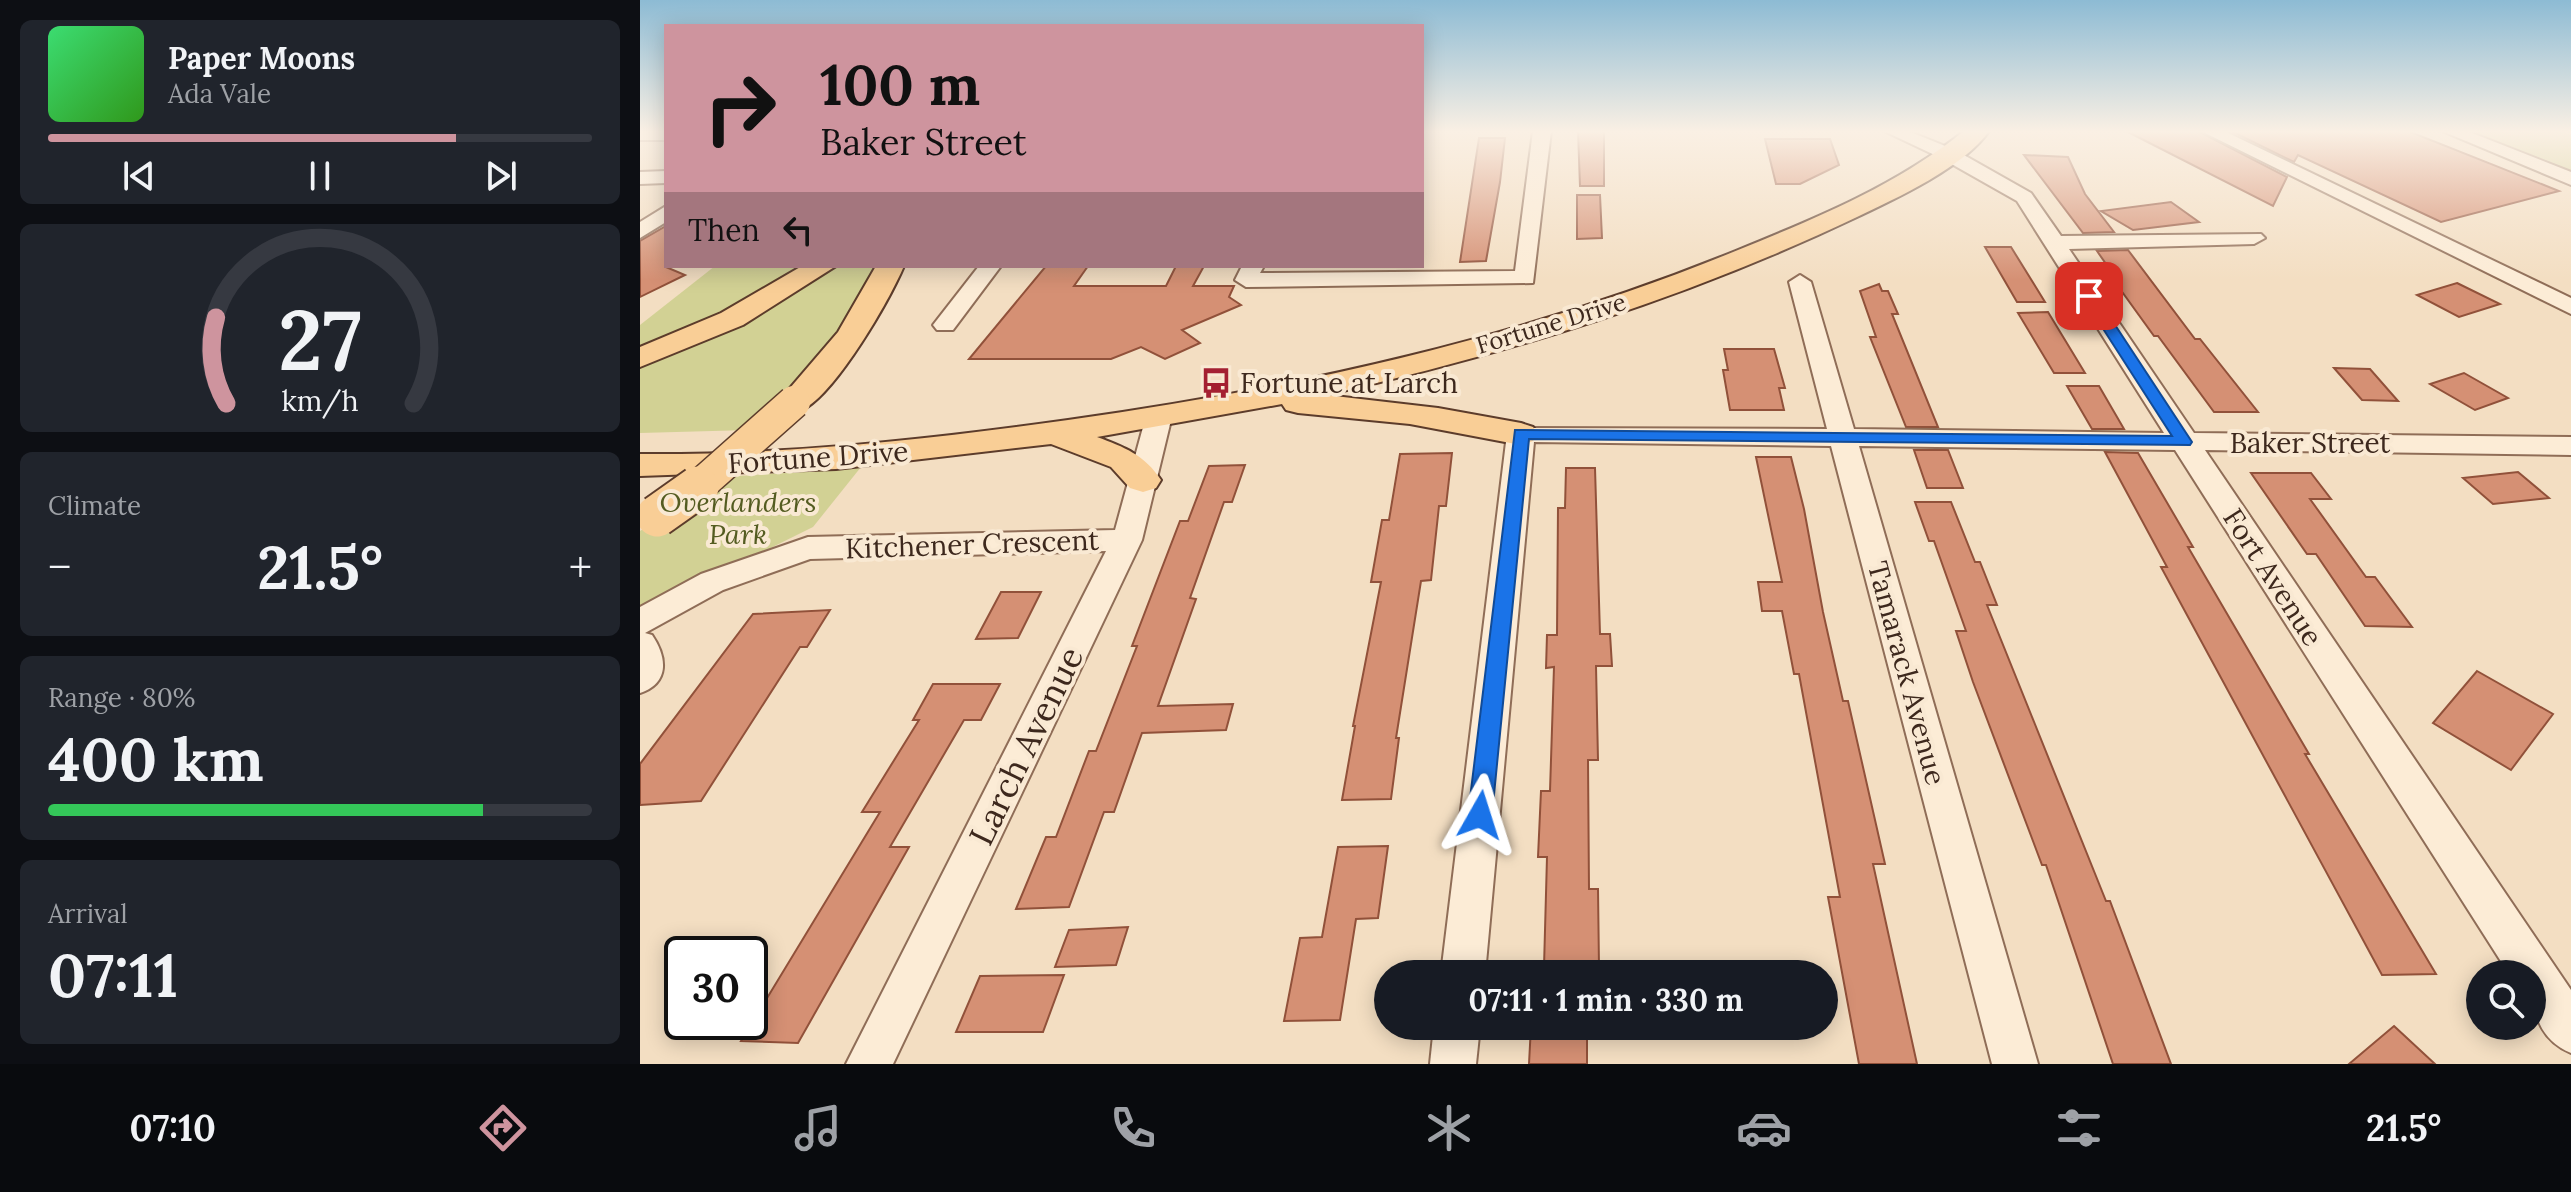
<!DOCTYPE html>
<html lang="en">
<head>
<meta charset="utf-8">
<style>
  :root { --surface:#171b24; --page:#20242c; --text:#f1f3f6; --muted:#9ea1a6; --line:#363941; --accent:#ce949e }
  body { margin:0; font-family:Lora,serif; background:var(--page); color:var(--text); height:100vh; display:flex; flex-direction:column; font-size:30px; white-space:nowrap }
  * { box-sizing:border-box; margin:0 }
  p { font-size:26px; color:var(--muted) }
  .icon { flex:none; width:44px; height:44px; fill:none; stroke:currentColor; stroke-width:2; stroke-linecap:round; stroke-linejoin:round }
  .map { position:relative; flex:1; overflow:hidden }
  .sheet { display:flex; flex-direction:column; gap:20px; padding:20px; background:#0d0f14; width:640px }
  .sheet>* { flex:none }
  .guide { position:absolute; left:24px; top:24px; width:760px; height:244px; border-radius:0px; box-shadow:0 4px 20px #0003; background:#ce949e; color:#111; overflow:hidden }
  .tools { position:absolute; left:1826px; top:960px; display:grid; gap:16px }
  .tools a { display:grid; place-items:center; width:80px; height:80px; border-radius:50%; background:var(--surface); box-shadow:0 4px 20px #0003; font-size:40px }
  .speed { position:absolute; left:24px; top:936px; display:flex; gap:16px; font-size:40px; font-weight:700; text-align:center }
  .speed>* { display:grid; place-content:center; width:104px; height:104px; border-radius:50%; background:var(--surface); box-shadow:0 4px 20px #0003; line-height:1 }
  .speed .limit { border:4px solid #111; border-radius:12px; background:#fff; color:#111 }
  .pin { position:absolute; display:grid; place-items:center; width:68px; height:68px; color:#fff; margin:-34px; border-radius:16px; box-shadow:0 4px 12px #0006 }
  .me { position:absolute; width:88px; margin:-44px; rotate:6deg; stroke-linejoin:round; filter:drop-shadow(0 0 6px #0008) }
  .turn { display:flex; align-items:center; gap:28px; height:168px; padding:0 24px; font-size:36px }
  .turn .icon { width:104px; height:104px; stroke-width:2.5 }
  .turn b { display:block; font-size:56px; line-height:68px }
  .then { display:flex; align-items:center; height:76px; padding:0 24px; background:#0003; gap:16px; font-size:30px }
  .big { font-size:60px; font-weight:700; line-height:1.1 }
  .sheet .card { flex:1; display:flex; flex-direction:column; justify-content:center; gap:12px; min-width:0; padding:0 28px; border-radius:12px; background:var(--page) }
  .sheet .dial { align-items:center; gap:0 }
  .dial svg { height:208px; overflow:visible; fill:none; stroke:var(--line); stroke-width:7; stroke-linecap:round; text-anchor:middle }
  .dial text { fill:var(--text); stroke:none }
  .song { display:flex; align-items:center; gap:24px }
  .cover { width:96px; height:96px; border-radius:12px; background:linear-gradient(135deg,hsl(140 70% 55%),hsl(110 70% 35%)) }
  .played { height:8px; border-radius:4px; background:linear-gradient(90deg,var(--accent) 75%,var(--line) 75%) }
  .keys { display:flex; justify-content:space-around; direction:ltr }
  .heat { display:flex; justify-content:space-between; align-items:center; font-size:44px; direction:ltr }
  .charge { height:12px; border-radius:6px; background:linear-gradient(90deg,#34c759 80%,var(--line) 0) }
  .trip { position:absolute; left:734px; top:960px; width:464px; height:80px; border-radius:40px; background:var(--surface); box-shadow:0 4px 20px #0003; font-weight:700; line-height:80px; text-align:center }
  .dock { display:flex; height:128px; justify-content:space-around; align-items:center; background:#090b0e; color:var(--muted) }
  .dock .icon { width:56px; height:56px }
  .dock .on { color:var(--accent) }
  .dock b { font-size:36px; color:var(--text) }
  main { display:flex; flex:1; min-height:0 }
  .map>svg:first-child { display:block }
  .green { fill:#d2d194 }
  .building { fill:#d59074; stroke:#91513a; stroke-width:2 }
  .lines { fill:none; stroke-linecap:round; stroke-linejoin:round }
  .minor-casing { stroke:#8f6d57; stroke-width:4 }
  .major-casing { stroke:#5c3c2b; stroke-width:4 }
  .minor { fill:#fcecd6; fill-rule:evenodd }
  .major { fill:#f9ce96; fill-rule:evenodd }
  .major-bridge-far1-casing { stroke:#5c3c2b; stroke-width:35; stroke-linecap:butt }
  .major-bridge-casing { stroke:#5c3c2b; stroke-width:45; stroke-linecap:butt }
  .major-bridge-far1 { stroke:#f9ce96; stroke-width:32 }
  .major-bridge { stroke:#f9ce96; stroke-width:41 }
  .route { fill:#1a73e8; stroke:#114b97; stroke-width:2 }
  .labels { text-anchor:middle; stroke-width:8; stroke-linejoin:round; paint-order:stroke }
  .far-street-label { font-size:24px; fill:#3d281d; stroke:#f9e9d3 }
  .poi-label { font-size:28px; fill:#3d281d; stroke:#f9e9d3; text-anchor:start }
  .street-label { font-size:28px; fill:#3d281d; stroke:#f9e9d3 }
  .park-label { font-size:28px; font-style:italic; fill:#545c21; stroke:#f9e9d3 }
  .near-street-label { font-size:34px; fill:#3d281d; stroke:#f9e9d3 }
</style>
</head>
<body>
<main>
<section class="sheet">
<div class="card">
<div class="song"><i class="cover"></i><div><b>Paper Moons</b><p>Ada Vale</p></div></div>
<div class="played"></div>
<div class="keys"><svg class="icon" aria-label="previous" viewBox="0 0 24 24"><path d="M18 5L8 12l10 7zM5 5v14"/></svg><svg class="icon" aria-label="pause" viewBox="0 0 24 24"><path d="M8 5v14M16 5v14"/></svg><svg class="icon" aria-label="next" viewBox="0 0 24 24"><path d="M6 5l10 7-10 7zM19 5v14"/></svg></div>
</div>
<div class="card dial"><svg viewBox="0 0 100 80">
<path d="M14 69A42 42 0 1 1 86 69"/>
<path d="M14 69A42 42 0 0 1 10 36" stroke="#ce949e"/>
<text x="50" y="56" font-size="32" font-weight="700">27</text>
<text x="50" y="72" font-size="11">km/h</text>
</svg></div>
<div class="card"><p>Climate</p>
<div class="heat"><a>−</a><b class="big">21.5°</b><a>+</a></div>
</div>
<div class="card"><p>Range · 80%</p><b class="big">400 km</b><div class="charge"></div></div>
<div class="card"><p>Arrival</p><b class="big">07:11</b></div>
</section>
<div class="map">
<svg width="1931" height="1064" viewBox="0 0 1931 1064">
  <rect width="100%" height="100%" fill="#f3dec2"/>
  <g class="green">
    <polygon points="1825,131 1919,131 1931,135 1931,173"/>
    <polygon points="75,266 170,266 112,303 0,351 0,325"/>
    <path d="M193 266H238C225 319 148 391 109 430L0 433V363C62 337 143 311 193 266Z"/>
    <polygon points="221,467 173,527 0,613 0,531 85,477"/>
  </g>
  <g class="building">
    <polygon points="938,131 964,131 964,186 940,186"/>
    <polygon points="1486,131 1558,131 1647,177 1633,206"/>
    <polygon points="1591,131 1768,131 1919,191 1801,222 1658,155 1654,162"/>
    <polygon points="839,138 865,138 860,182 846,261 820,262"/>
    <polygon points="1125,139 1190,139 1199,165 1160,184 1136,184"/>
    <polygon points="1384,155 1428,157 1445,194 1474,232 1443,233"/>
    <polygon points="937,195 960,195 962,238 937,239"/>
    <polygon points="1531,202 1559,222 1493,230 1461,211"/>
    <polygon points="26,226 26,267 45,275 0,297 0,241"/>
    <polygon points="1345,247 1371,247 1405,302 1377,302"/>
    <polygon points="1488,250 1555,339 1560,339 1618,412 1574,412 1518,336 1514,336 1462,264 1466,264 1457,251"/>
    <polygon points="406,266 448,266 434,286 526,286 536,266 564,266 553,286 594,286 589,297 601,305 542,330 560,343 525,359 501,347 471,359 329,359"/>
    <polygon points="1817,283 1860,304 1819,317 1777,295"/>
    <polygon points="1239,284 1242,291 1248,291 1258,314 1252,314 1298,427 1266,427 1230,337 1236,337 1220,291"/>
    <polygon points="1408,312 1445,373 1414,373 1378,313"/>
    <polygon points="1084,349 1134,349 1145,388 1139,388 1144,410 1090,410 1083,370 1088,370"/>
    <polygon points="1694,368 1730,369 1758,401 1722,400"/>
    <polygon points="1824,373 1868,398 1835,410 1790,384"/>
    <polygon points="1427,386 1459,386 1484,429 1452,429"/>
    <polygon points="1274,450 1308,450 1323,488 1287,488"/>
    <polygon points="1465,452 1498,453 1553,547 1548,547 1669,754 1665,754 1796,974 1742,975 1521,567 1527,567"/>
    <polygon points="812,453 806,506 799,506 791,580 781,581 756,738 759,738 751,799 702,800 715,726 713,726 741,582 731,582 742,520 749,520 760,454"/>
    <polygon points="1116,457 1151,457 1164,509 1183,612 1203,701 1208,701 1245,864 1233,864 1277,1064 1219,1064 1188,897 1200,897 1159,674 1154,674 1142,611 1122,611 1118,582 1142,582"/>
    <polygon points="605,465 592,502 584,502 550,598 556,599 518,706 593,704 586,730 502,733 474,812 464,812 429,907 376,909 406,837 416,837 449,751 456,751 497,646 492,646 540,521 548,521 569,466"/>
    <polygon points="926,468 955,468 960,634 970,634 972,666 956,666 958,760 948,760 949,889 958,889 959,967 904,967 907,857 898,857 901,791 910,791 914,667 906,668 907,635 917,635 918,508 925,508"/>
    <polygon points="1878,472 1909,498 1853,504 1823,478"/>
    <polygon points="1611,473 1671,473 1691,499 1670,499 1726,577 1735,577 1772,627 1725,626 1676,554 1667,554"/>
    <polygon points="1275,502 1311,502 1335,562 1340,562 1357,605 1347,605 1466,901 1470,901 1531,1064 1473,1064 1406,865 1402,865 1333,682 1316,631 1326,631 1294,541 1289,541"/>
    <polygon points="361,592 401,592 378,638 336,639"/>
    <polygon points="190,610 167,647 160,647 61,801 0,805 0,764 113,614"/>
    <polygon points="1837,671 1913,714 1871,770 1793,723"/>
    <polygon points="293,684 360,684 341,720 324,720 250,847 269,847 158,1043 101,1041 240,812 222,812 279,720 273,720"/>
    <polygon points="748,846 738,918 716,919 700,1020 644,1021 660,938 682,937 698,847"/>
    <polygon points="488,927 476,965 415,967 429,930"/>
    <polygon points="424,975 403,1032 316,1032 340,976"/>
    <polygon points="891,1026 947,1026 947,1064 889,1064"/>
    <polygon points="1754,1026 1795,1064 1709,1064"/>
  </g>
  <g class="lines">
    <defs>
      <g id="minor">
        <rect x="0" y="131" width="26" height="9"/>
        <polygon points="893,131 911,131 893,283 606,287 595,280 602,266 624,266 620,273 875,271"/>
        <path d="M1244 131H1268L1315 150 1391 193 1421 236 1621 234 1625 238 1614 244 1429 249 1554 433 1931 437V455L1565 450 1931 990V1053C1896 1038 1892 1008 1892 974H1869L1535 450 1219 446 1398 1064H1352L1191 446 894 442 845 974H801L867 434 871 428 1187 429 1149 282 1160 275 1171 282 1214 429 1524 433 1377 201 1301 158Z"/>
        <polygon points="1561,131 1584,131 1931,298 1931,314"/>
        <polygon points="1802,131 1827,131 1931,172 1931,185"/>
        <polygon points="26,171 26,183 0,184 0,172"/>
        <polygon points="26,206 26,222 0,238 0,222"/>
        <polygon points="339,266 361,266 313,330 297,330 293,325"/>
        <path d="M518 412 527 414 531 420 502 540 253 1064H206L466 551 170 559 83 590 5 633 12 635C27 657 30 683 0 693V607L61 574 168 537 475 530 505 420 509 414Z"/>
        <polygon points="794,1026 840,1026 836,1064 790,1064"/>
      </g>
      <g id="major">
        <path d="M1324 131H1349C1324 167 1257 198 1217 217 1047 298 870 353 686 395L798 408 881 423 893 427 898 434 893 441 881 445 770 424 658 413 646 410 642 404 457 437C484 447 505 455 521 480L516 488 503 492 490 488 471 467 411 444 196 469 0 476V454C144 455 286 440 428 420 658 388 883 338 1098 250 1177 218 1257 185 1324 131Z"/>
        <polygon points="162,266 196,266 103,325 0,367 0,347 81,313"/>
        <path d="M236 266H264C248 303 199 387 166 408 159 413 150 411 142 409L138 402 198 332Z"/>
      </g>
    </defs>
    <use href="#minor" class="minor-casing"/>
    <use href="#major" class="major-casing"/>
    <use href="#minor" class="minor"/>
    <use href="#major" class="major"/>
    <defs>
      <polyline id="major-bridge-far1" points="56,489 154,402"/>
      <polyline id="major-bridge" points="17,516 58,487"/>
    </defs>
    <use href="#major-bridge-far1" class="major-bridge-far1-casing"/>
    <use href="#major-bridge" class="major-bridge-casing"/>
    <use href="#major-bridge-far1" class="major-bridge-far1"/>
    <use href="#major-bridge" class="major-bridge"/>
  </g>
  <linearGradient id="sky" x2="0" y2="1"><stop stop-color="#8dbbd4"/><stop offset="0.47" stop-color="#faf0e4"/><stop offset="1" stop-color="#faf0e4" stop-opacity="0"/></linearGradient>
  <rect width="1931" height="280" fill="url(#sky)"/>
  <polygon class="route" points="1445,293 1454,293 1552,442 1550,445 889,439 852,815 848,822 840,825 832,822 828,815 875,430 1532,436 1442,296"/>
  <defs>
    <symbol id="bus-bare" viewBox="-9 -9 18 18"><path d="M-5-6H5V4H4V6H2V4H-2V6H-4V4H-5ZM-3.5-4V0h7V-4ZM-3.5 1.2v1.5H-2V1.2ZM2 1.2v1.5H3.5V1.2Z" fill="#a42032" stroke="#f9e9d3" stroke-width="2.5" paint-order="stroke"/></symbol>
  </defs>
  <g fill-rule="evenodd">
    <use href="#bus-bare" x="554" y="361" width="44" height="44"/>
  </g>
  <g class="labels">
    <g class="far-street-label">
      <text transform="translate(911 324) rotate(-17)" y="8">Fortune Drive</text>
    </g>
    <g class="poi-label">
      <text x="600" y="393">Fortune at Larch</text>
    </g>
    <g class="street-label">
      <text x="1670" y="453">Baker Street</text>
      <text transform="translate(178 457) rotate(-4)" y="10">Fortune Drive</text>
      <text transform="translate(332 544) rotate(-2)" y="10">Kitchener Crescent</text>
      <text transform="translate(1633 577) rotate(57)" y="10">Fort Avenue</text>
      <text transform="translate(1267 673) rotate(75)" y="10">Tamarack Avenue</text>
    </g>
    <g class="park-label">
      <text x="98" y="512">Overlanders<tspan x="98" dy="32">Park</tspan></text>
    </g>
    <g class="near-street-label">
      <text transform="translate(386 746) rotate(-64)" y="12">Larch Avenue</text>
    </g>
  </g>
</svg>
<div class="tools">
<a><svg class="icon" aria-label="search" viewBox="0 0 24 24"><circle cx="10" cy="10" r="6"/><path d="M15 15l6 6"/></svg></a>
</div>
<div class="speed"><div class="limit">30</div></div>
<div class="pin" style="left:1449px;top:296px;background:#d93025"><svg class="icon" aria-label="arrive" viewBox="0 0 24 24"><path d="M6 21V4h12l-3 4 3 4H6"/></svg></div>
<svg class="me" style="left:840px;top:815px" viewBox="-20 -20 40 40"><path d="M0-17L14 15 0 8-14 15z" fill="#1a73e8" stroke="#fff" stroke-width="4"/></svg>
<div class="trip">07:11 · 1 min · 330 m</div>
<div class="guide">
<div class="turn"><svg class="icon" aria-label="right" viewBox="0 0 24 24"><path d="M7 20v-9h11M14 6l5 5-5 5"/></svg><div><b>100 m</b>Baker Street</div></div>
<div class="then">Then<svg class="icon" aria-label="left" viewBox="0 0 24 24"><path d="M17 20v-9H6M10 6l-5 5 5 5"/></svg></div>
</div>
</div>
</main>
<nav class="dock">
<b>07:10</b>
<svg class="icon on" aria-label="directions" viewBox="0 0 24 24"><path d="M12 3l9 9-9 9-9-9zM9 14v-3h6M13 9l2 2-2 2"/></svg>
<svg class="icon" aria-label="music" viewBox="0 0 24 24"><path d="M9 18V5l10-2v13"/><circle cx="6" cy="18" r="3"/><circle cx="16" cy="16" r="3"/></svg>
<svg class="icon" aria-label="phone" viewBox="0 0 24 24"><path d="M5 4h4l2 5-3 2q2 4 5 5l2-3 5 2v4C11 20 4 13 5 4z"/></svg>
<svg class="icon" aria-label="climate" viewBox="0 0 24 24"><path d="M12 3v18M4 7l16 10M4 17L20 7"/></svg>
<svg class="icon" aria-label="car" viewBox="0 0 24 24"><path d="M5 17H2v-5l4-1 3-4h7l3 4 3 1v5h-3M9 17h6M6 11h13"/><circle cx="7" cy="17" r="2"/><circle cx="17" cy="17" r="2"/></svg>
<svg class="icon" aria-label="filters" viewBox="0 0 24 24"><path d="M4 7h16M4 17h16"/><circle cx="9" cy="7" r="2"/><circle cx="15" cy="17" r="2"/></svg>
<b>21.5°</b>
</nav>
</body>
</html>
